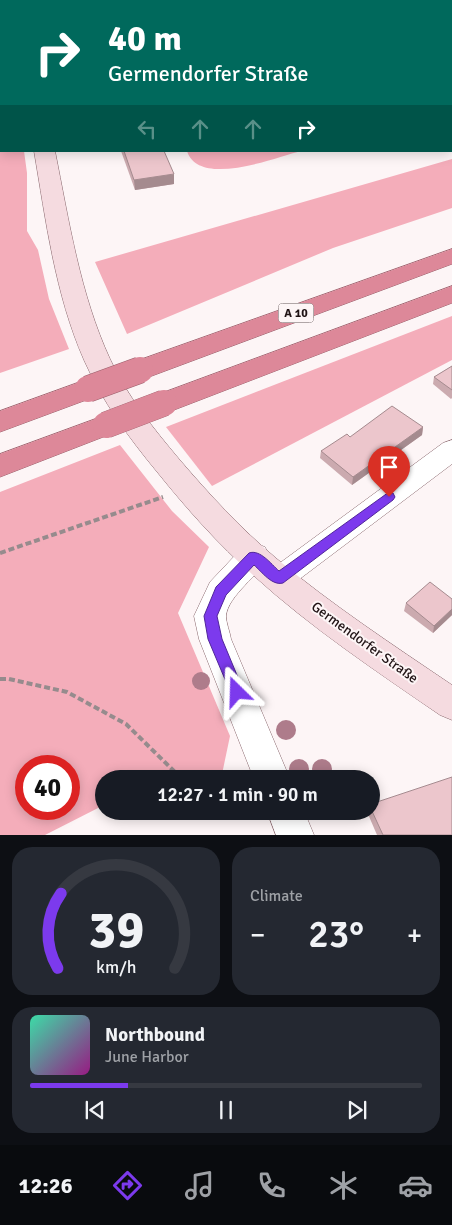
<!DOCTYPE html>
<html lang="en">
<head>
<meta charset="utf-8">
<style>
  :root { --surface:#171b24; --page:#242831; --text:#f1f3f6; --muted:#9ea1a6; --line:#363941; --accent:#7c3aed }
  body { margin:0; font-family:Signika,sans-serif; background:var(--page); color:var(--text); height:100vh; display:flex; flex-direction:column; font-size:19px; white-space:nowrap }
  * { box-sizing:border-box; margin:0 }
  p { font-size:16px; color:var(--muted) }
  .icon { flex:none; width:28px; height:28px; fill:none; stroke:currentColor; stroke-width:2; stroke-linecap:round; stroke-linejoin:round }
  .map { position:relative; height:835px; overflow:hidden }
  .panel { display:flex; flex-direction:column; gap:12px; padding:12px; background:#0d0f14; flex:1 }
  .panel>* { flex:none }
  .hud { position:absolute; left:0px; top:0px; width:452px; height:152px; box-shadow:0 2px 12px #0003; background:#00695c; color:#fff; overflow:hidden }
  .speed { position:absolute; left:15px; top:755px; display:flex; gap:10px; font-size:25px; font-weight:700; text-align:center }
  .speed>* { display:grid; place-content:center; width:65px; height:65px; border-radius:50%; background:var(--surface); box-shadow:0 2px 12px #0003; line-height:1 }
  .speed .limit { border:8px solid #d22; background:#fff; color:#111 }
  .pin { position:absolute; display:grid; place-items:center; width:42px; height:42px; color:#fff; margin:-51px -21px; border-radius:50% 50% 50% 0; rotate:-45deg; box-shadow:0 0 5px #0007 }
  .pin .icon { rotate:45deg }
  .me { position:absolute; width:55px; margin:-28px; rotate:338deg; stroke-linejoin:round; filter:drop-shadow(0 0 4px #0008) }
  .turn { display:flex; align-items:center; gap:18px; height:105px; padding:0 25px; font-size:22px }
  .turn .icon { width:65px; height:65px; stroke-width:2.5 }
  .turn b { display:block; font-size:35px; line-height:42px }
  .lanes { display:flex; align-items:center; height:48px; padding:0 25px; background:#0003; justify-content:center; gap:25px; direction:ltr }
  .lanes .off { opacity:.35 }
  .big { font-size:38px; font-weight:600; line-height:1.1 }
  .panel .card { flex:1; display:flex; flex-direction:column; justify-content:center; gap:8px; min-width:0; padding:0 18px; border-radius:20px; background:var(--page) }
  .panel .dial { align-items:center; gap:0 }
  .dial svg { height:130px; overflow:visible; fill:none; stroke:var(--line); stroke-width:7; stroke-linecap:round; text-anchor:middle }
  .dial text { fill:var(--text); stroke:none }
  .song { display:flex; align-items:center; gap:15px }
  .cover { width:60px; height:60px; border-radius:8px; background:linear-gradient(135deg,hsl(160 70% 55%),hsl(310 70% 35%)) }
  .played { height:5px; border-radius:2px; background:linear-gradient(90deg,var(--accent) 25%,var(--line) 25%) }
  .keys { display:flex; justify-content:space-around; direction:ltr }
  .heat { display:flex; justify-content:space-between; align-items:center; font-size:28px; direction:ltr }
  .panel .tiles { flex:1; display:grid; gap:12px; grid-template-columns:1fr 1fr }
  .card:last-child { grid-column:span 2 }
  .trip { position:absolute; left:95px; top:770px; width:285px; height:50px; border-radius:25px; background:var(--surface); box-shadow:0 2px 12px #0003; font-weight:600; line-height:50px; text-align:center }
  .menu { display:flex; height:80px; justify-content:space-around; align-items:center; background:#090b0e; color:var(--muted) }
  .menu .icon { width:35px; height:35px }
  .menu .active { color:var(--accent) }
  .menu b { font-size:22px; color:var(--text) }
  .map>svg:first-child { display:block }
  .green { fill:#f4adba; fill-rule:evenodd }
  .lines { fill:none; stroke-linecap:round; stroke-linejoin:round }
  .stream { fill:#5dadc8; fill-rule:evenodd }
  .minor-casing { stroke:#88666c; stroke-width:1 }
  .tertiary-casing { stroke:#88666c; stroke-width:1 }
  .secondary-casing { stroke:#88666c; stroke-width:1 }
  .motorway-casing { stroke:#9b5f6b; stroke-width:1 }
  .path { stroke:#968b8d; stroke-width:4; stroke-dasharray:6 3; stroke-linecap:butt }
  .minor { fill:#fff; fill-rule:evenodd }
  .tertiary { fill:#fff; fill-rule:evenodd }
  .secondary { fill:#f5dbe0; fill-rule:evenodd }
  .motorway { fill:#d89; fill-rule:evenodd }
  .motorway-bridge-casing { stroke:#9b5f6b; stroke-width:27; stroke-linecap:butt }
  .motorway-bridge { stroke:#d89; stroke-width:26 }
  .tree { fill:#ae7c8b }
  .wall { fill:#cbaaaf }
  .shaded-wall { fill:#a58b8f }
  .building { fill:#ecc6cc; stroke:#a58b8f }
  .route { fill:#7c3aed; stroke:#51269a }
  .labels { text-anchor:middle; stroke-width:4; stroke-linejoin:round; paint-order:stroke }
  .shield { fill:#fdf5f6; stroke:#625758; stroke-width:1 }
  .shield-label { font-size:12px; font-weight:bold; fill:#201315 }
  .street-label { font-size:14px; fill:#201315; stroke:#fdf5f6 }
</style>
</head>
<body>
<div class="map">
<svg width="452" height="835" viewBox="0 0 452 835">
  <rect width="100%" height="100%" fill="#fdf5f6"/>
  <g class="green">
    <polygon points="0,122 1,151 24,151 27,173 27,231 38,250 49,299 69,349 0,373"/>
    <path d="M187 151H301C274 158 199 188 187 151Z"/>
    <polygon points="452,159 452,208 333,248 127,334 95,262"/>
    <polygon points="452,316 452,360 212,486 166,427"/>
    <path d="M120 445 172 511 209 547 178 613 230 736 221 779H167L163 776 156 779H104V805L45 835H0V492ZM26 766H69V809H26Z"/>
  </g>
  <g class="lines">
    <polygon class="stream" points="400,0 409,0 408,1 400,1"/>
    <defs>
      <g id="minor">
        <rect x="0" y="122" width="1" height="12"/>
        <polygon points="452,440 452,464 289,587 279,591 269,587 265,579 269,571 443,443"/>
      </g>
      <g id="tertiary">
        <path d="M254 543 265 547 269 556C260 575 228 595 226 616 226 623 230 632 231 639L290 779H254L199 639 194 616 210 582 243 547Z"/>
        <polygon points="267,811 304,811 314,835 276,835"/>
      </g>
      <g id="secondary">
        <polygon points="8,0 26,0 26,1 9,1"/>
        <path d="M34 151H55C69 221 80 294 110 359 127 396 153 428 179 459 209 494 241 529 277 559 332 605 393 645 452 685V720L440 715C376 671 310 627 253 575 218 544 187 509 158 473 129 438 102 401 84 360 55 294 46 221 34 151Z"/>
      </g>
      <g id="motorway">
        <polygon points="452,249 452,264 149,377 140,379 131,377 127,370 131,363"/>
        <polygon points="452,286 452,303 174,410 164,413 154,410 150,403 154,396"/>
        <polygon points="88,379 97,382 101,389 97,396 0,432 0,411"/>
        <polygon points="106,415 116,418 120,425 116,432 0,477 0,454"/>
      </g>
    </defs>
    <use href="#minor" class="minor-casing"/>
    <use href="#tertiary" class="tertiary-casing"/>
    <use href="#secondary" class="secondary-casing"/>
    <use href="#motorway" class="motorway-casing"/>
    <g class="path">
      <polyline points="0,553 163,497"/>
      <polyline points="0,679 9,679 67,692 126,724 182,779"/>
    </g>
    <use href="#minor" class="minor"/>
    <use href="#tertiary" class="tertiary"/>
    <use href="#secondary" class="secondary"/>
    <use href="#motorway" class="motorway"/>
    <defs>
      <g id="motorway-bridge">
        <polyline points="88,389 140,370"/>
        <polyline points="106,425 164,403"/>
      </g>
    </defs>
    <use href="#motorway-bridge" class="motorway-bridge-casing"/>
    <use href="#motorway-bridge" class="motorway-bridge"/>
  </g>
  <g class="tree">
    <circle cx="201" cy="681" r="9"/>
    <circle cx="286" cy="730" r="10"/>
    <circle cx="299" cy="769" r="10"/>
    <circle cx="322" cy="769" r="10"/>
  </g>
  <g class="wall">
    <polygon points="121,151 164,151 174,184 135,190"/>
    <polygon points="452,366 452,398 451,399 433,384 434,377"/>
    <polygon points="423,427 422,435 352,485 320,458 321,451 350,437"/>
    <polygon points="452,599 452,615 433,633 404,611 406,603"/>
    <polygon points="371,804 452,835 377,835 368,814 368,811 371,811"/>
  </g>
  <g class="shaded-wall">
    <polygon points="174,174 174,184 135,190 134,180"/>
    <polygon points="423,427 422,435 352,485 353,477"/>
    <polygon points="452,609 452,615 433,633 434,626"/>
  </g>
  <g class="building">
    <polygon points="124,151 164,151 174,174 134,180"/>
    <polygon points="452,366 452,390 434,377"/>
    <polygon points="392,406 423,427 353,477 321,451 347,434 350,437"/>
    <polygon points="430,582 452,599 452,609 434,626 406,603"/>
    <polygon points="452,777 452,835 383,835 371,809 371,804"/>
  </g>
  <path class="route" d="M389 492 393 493 395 497 393 500 283 583C272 586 262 572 254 565L226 595 217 616 222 639 244 692 242 696 237 698 232 696 208 639 204 616 216 587 249 553C260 549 271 564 279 571Z"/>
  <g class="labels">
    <rect class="shield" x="278.5" y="303.5" width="35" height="19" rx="4"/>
    <g class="shield-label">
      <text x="296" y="317">A 10</text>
    </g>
    <g class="street-label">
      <text transform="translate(365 642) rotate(36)" y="5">Germendorfer Straße</text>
    </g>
  </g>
</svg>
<div class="speed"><div class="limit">40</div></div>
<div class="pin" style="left:389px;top:497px;background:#d93025"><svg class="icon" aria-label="arrive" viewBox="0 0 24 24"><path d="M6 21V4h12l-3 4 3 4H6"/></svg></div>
<svg class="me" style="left:237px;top:692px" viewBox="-20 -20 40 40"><path d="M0-17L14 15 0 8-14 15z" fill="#7c3aed" stroke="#fff" stroke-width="4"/></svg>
<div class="trip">12:27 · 1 min · 90 m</div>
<div class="hud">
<div class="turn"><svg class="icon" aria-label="right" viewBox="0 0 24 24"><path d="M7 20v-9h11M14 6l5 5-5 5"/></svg><div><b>40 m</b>Germendorfer Straße</div></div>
<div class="lanes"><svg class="icon off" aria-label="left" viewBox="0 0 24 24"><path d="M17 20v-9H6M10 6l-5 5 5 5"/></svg><svg class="icon off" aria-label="ahead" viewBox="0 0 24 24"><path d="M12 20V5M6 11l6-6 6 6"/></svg><svg class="icon off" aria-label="ahead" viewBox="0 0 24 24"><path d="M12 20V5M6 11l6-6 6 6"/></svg><svg class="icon" aria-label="right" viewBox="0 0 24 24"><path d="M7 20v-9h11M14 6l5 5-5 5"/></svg></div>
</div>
</div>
<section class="panel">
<div class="tiles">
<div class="card dial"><svg viewBox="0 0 100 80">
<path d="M14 69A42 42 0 1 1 86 69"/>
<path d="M14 69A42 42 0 0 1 16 23" stroke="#7c3aed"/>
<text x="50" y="56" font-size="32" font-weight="700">39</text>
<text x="50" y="72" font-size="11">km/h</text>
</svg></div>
<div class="card"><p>Climate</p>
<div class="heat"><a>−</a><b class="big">23°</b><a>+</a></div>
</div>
<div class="card">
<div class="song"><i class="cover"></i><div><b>Northbound</b><p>June Harbor</p></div></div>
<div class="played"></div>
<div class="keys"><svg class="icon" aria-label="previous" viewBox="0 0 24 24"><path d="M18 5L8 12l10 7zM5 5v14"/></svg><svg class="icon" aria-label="pause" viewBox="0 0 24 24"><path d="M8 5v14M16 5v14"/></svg><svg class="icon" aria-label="next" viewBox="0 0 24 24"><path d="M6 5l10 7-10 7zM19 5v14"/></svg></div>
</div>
</div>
</section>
<nav class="menu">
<b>12:26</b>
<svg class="icon active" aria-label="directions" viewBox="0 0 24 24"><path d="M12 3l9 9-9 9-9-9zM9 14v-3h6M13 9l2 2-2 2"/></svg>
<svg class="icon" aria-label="music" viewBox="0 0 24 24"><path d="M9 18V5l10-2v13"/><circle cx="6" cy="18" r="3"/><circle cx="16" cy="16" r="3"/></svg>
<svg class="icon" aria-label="phone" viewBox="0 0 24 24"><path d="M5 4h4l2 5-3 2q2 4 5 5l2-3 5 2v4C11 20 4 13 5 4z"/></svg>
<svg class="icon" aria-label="climate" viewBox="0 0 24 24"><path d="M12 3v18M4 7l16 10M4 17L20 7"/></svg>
<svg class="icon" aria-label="car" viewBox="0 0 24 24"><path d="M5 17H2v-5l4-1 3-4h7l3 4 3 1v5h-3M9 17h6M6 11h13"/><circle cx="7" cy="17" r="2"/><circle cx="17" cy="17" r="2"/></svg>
</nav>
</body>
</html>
